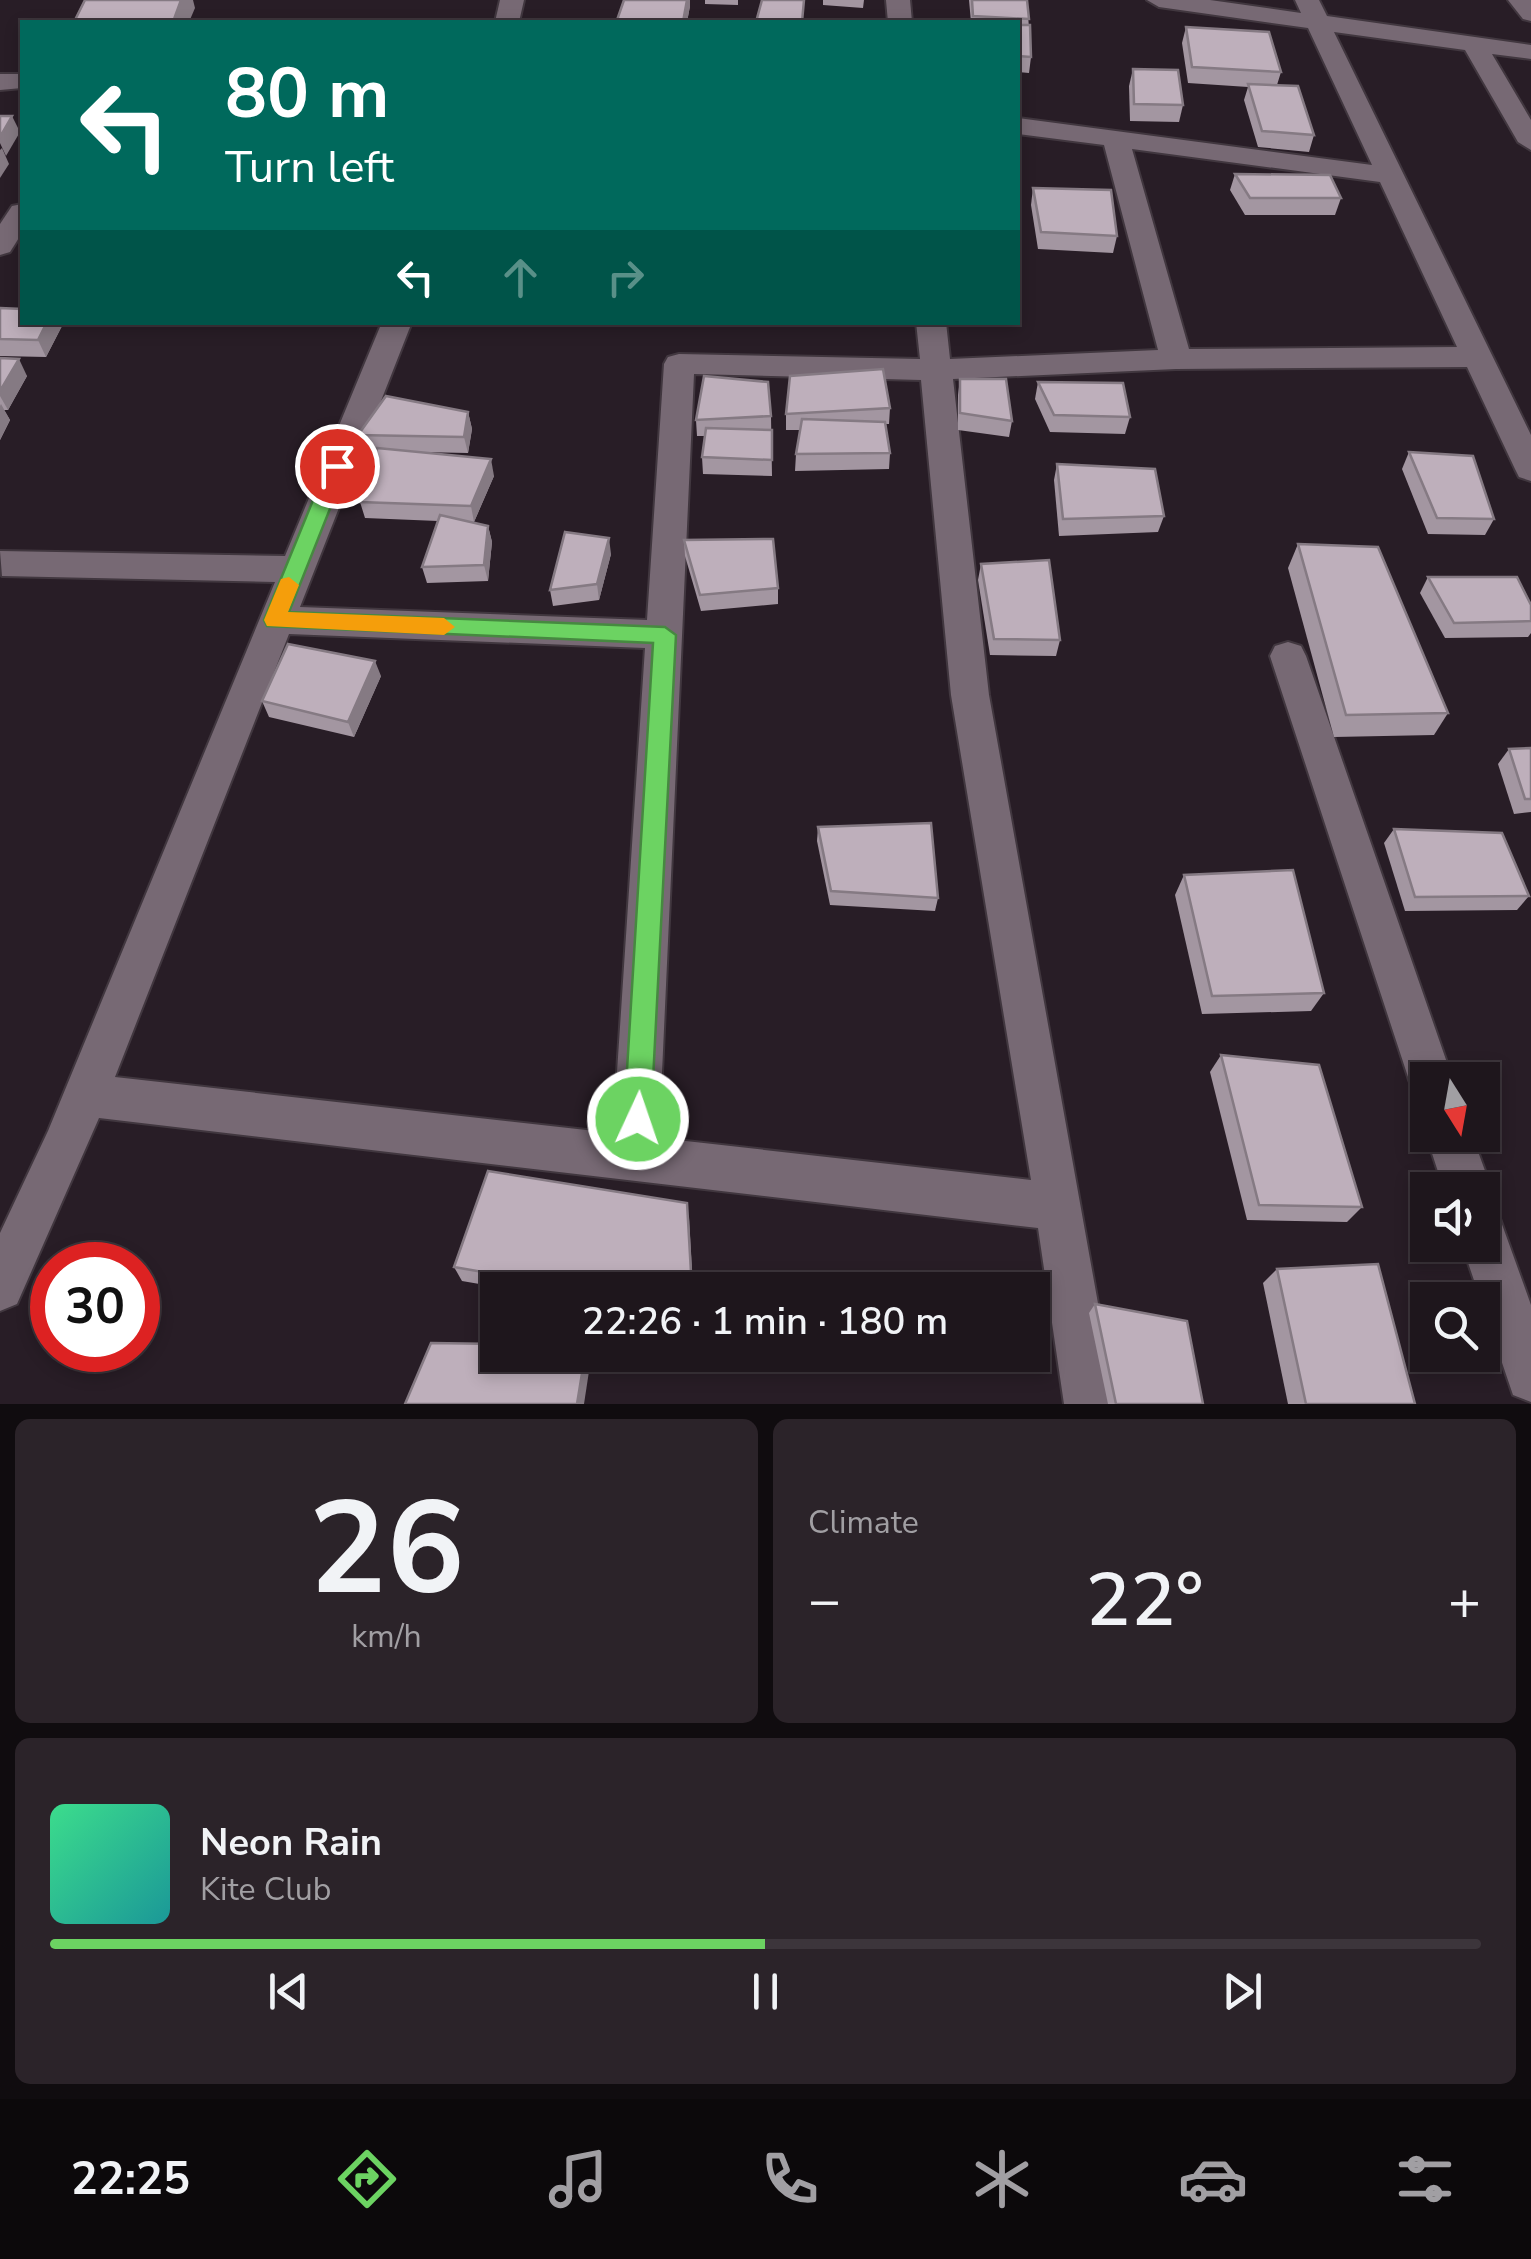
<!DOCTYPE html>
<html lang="en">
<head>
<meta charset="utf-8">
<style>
  :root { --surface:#1e161c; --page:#2b2329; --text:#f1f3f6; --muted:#a19fa3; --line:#3c353b; --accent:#6cd362 }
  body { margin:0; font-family:"Nunito Sans",sans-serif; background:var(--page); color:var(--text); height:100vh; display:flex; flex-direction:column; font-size:38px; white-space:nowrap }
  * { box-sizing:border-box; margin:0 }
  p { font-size:32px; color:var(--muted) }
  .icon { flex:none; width:55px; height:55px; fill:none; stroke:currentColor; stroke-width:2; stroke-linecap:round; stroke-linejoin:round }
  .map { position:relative; height:1404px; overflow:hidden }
  .sheet { display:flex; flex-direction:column; gap:15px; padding:15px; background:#100c0f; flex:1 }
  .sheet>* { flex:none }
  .banner { position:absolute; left:20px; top:20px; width:1000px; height:305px; border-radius:0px; box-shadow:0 5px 15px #0003,0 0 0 2px var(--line); background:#00695c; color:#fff; overflow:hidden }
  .needle { width:65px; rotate:169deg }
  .fabs { position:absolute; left:1410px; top:1062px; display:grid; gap:20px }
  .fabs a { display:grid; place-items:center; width:90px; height:90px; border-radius:0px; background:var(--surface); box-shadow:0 5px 15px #0003,0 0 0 2px var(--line); font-size:50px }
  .speed { position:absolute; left:30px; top:1242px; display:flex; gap:20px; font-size:50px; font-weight:700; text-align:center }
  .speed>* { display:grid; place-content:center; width:130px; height:130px; border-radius:50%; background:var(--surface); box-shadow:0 5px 15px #0003,0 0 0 2px var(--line); line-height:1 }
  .speed .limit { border:15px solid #d22; background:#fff; color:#111 }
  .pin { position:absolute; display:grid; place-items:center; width:85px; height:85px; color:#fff; margin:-42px; border:5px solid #fff; border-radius:50%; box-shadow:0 2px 10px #0007 }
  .me { position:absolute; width:110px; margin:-55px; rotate:3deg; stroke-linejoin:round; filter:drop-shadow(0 0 8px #0008) }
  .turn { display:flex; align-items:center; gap:35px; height:210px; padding:0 40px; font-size:45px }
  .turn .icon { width:130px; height:130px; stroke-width:2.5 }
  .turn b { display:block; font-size:70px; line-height:85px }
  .lanes { display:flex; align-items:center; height:95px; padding:0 40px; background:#0003; justify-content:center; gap:50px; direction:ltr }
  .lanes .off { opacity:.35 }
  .big { font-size:75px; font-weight:600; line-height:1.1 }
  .sheet .widget { flex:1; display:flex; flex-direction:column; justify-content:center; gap:15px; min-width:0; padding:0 35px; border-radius:15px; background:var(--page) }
  .sheet .dial { align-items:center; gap:0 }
  .dial b { font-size:130px; line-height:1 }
  .song { display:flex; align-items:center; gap:30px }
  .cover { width:120px; height:120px; border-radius:15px; background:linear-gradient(135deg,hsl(150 70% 55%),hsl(180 70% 35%)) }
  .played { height:10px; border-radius:5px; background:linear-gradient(90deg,var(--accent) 50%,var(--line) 50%) }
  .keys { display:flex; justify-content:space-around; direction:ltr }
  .heat { display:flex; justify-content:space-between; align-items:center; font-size:55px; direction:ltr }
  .sheet .tiles { flex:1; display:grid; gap:15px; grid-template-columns:1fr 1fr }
  .widget:last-child { grid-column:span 2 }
  .trip { position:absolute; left:480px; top:1272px; width:570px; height:100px; border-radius:0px; background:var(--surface); box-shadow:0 5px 15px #0003,0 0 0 2px var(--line); font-weight:600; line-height:100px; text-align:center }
  .menu { display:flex; height:160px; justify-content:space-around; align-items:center; background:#0c090b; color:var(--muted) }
  .menu .icon { width:70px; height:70px }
  .menu .active { color:var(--accent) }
  .menu b { font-size:45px; color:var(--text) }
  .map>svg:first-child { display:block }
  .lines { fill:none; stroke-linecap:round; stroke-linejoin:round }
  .street-casing { stroke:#41373f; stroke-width:4 }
  .street { fill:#776974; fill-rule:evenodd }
  .wall { fill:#a396a1 }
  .shaded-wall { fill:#857a83 }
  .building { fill:#beafbb; stroke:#857a83; stroke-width:2.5 }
  .route { fill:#6cd362; stroke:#468940; stroke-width:2.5 }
  .slow { fill:#f59e0b }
</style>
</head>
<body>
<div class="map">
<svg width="1531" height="1404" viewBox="0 0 1531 1404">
  <rect width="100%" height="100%" fill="#281d26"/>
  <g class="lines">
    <defs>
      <g id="street">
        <polygon points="500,0 524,0 519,22 495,22"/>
        <polygon points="886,0 910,0 912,22 888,22"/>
        <path d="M1147 0H1210L1301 13 1295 0H1319L1327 16 1531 45V59L1492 54 1531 120V150L1518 142 1465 50 1334 32 1531 435V481L1519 477 1515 469 1467 367 1176 369 953 379 989 695 1116 1404H1064L1038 1228 99 1118 17 1304 0 1311V1233L48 1131 275 582 2 576 0 551 285 556 382 322H412L300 607 647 620 664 364 668 357 679 354 920 359 916 322H946L950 359 1158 350 1104 145 1018 134V118L1372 165 1308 28 1159 7ZM1132 149 1380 182 1457 347 1189 349ZM694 374 921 380 951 695 1031 1180 659 1138ZM289 634 645 648 613 1133 115 1077Z"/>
        <polygon points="1508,0 1531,0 1531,21 1523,19"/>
        <polygon points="0,74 22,74 22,88 0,90"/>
        <polygon points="22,204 22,233 10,252 0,255 0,224 12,206"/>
        <polygon points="1288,642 1301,646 1306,656 1453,1080 1428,1080 1428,1100 1415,1095 1409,1080 1270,656 1275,646"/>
        <polygon points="1428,1131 1428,1135 1472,1135 1492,1190 1485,1207 1482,1190 1444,1190 1426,1135"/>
        <polygon points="1482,1209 1499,1216 1531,1305 1531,1402 1513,1395 1462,1245 1482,1245"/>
      </g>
    </defs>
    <use href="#street" class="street-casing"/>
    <use href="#street" class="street"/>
  </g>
  <g class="wall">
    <polygon points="705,0 738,0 738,5 705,4"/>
    <polygon points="823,0 864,0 863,8 823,5"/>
    <polygon points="969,0 1027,0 1031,57 1029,73 1018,72 1018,22 971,22"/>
    <polygon points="690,6 687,22 617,22 617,20"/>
    <polygon points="1186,27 1281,72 1277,85 1314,135 1309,152 1258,147 1244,100 1248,87 1188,83 1182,43"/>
    <polygon points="1133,69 1183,105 1179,122 1130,121 1129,86"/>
    <polygon points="1235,174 1341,198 1335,215 1245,215 1230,190"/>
    <polygon points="1033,188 1117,236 1113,253 1038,249 1031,205"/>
    <polygon points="0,308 22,322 60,322 62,326 46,357 0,356"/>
    <polygon points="0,358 27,376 8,410 4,410 10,420 0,440"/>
    <polygon points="960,379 1012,421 1009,437 958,430 958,395"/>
    <polygon points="1038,382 1130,417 1125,434 1050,432 1035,399"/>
    <polygon points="890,408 889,424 886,424 890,453 889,469 795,471 796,454 801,430 786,430 786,414"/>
    <polygon points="468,412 472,429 468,453 418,452 494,476 474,522 469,522 488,526 492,542 488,581 427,583 422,567 438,521 365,518 360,502 376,452 363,452 358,435"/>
    <polygon points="771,416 772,476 703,474 702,457 705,436 697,436 696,420"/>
    <polygon points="1409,452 1494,519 1485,535 1428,534 1402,469"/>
    <polygon points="1057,464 1164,516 1158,532 1059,536 1054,480"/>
    <polygon points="684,540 778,588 778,604 701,611 685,556"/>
    <polygon points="1298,544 1448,713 1434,735 1334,737 1288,568"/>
    <polygon points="611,554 599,600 553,606 550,590"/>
    <polygon points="981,564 1060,640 1056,656 990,655 978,580"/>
    <polygon points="1428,577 1531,605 1531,633 1528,637 1445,638 1420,593"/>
    <polygon points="381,676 354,737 269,717 262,701"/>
    <polygon points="1531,748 1531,812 1514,814 1498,764 1509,749"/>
    <polygon points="818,827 938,898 935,911 830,905 817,841"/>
    <polygon points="1394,829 1529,896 1517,910 1405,911 1384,843"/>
    <polygon points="1184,875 1324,993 1311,1011 1202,1014 1175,895"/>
    <polygon points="1221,1055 1362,1207 1347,1222 1247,1220 1210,1072"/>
    <polygon points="689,1218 693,1290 514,1290 462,1281 454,1267"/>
    <polygon points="1277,1269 1415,1404 1288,1404 1263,1283"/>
    <polygon points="1095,1304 1203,1404 1108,1404 1089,1313"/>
  </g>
  <g class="shaded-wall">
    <polygon points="181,0 193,0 195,8 189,22 173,22"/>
    <polygon points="687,0 690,0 690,6 687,22 683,22"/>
    <polygon points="12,116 20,132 6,156 0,143 0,137"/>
    <polygon points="2,148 9,164 0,178 0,150"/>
    <polygon points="47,322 60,322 62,326 46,357 38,340"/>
    <polygon points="19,359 27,376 8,410 0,396 0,391"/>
    <polygon points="1,404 10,420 0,440 0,406"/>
    <polygon points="468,412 472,429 468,453 464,437"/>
    <polygon points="491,459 494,476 474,522 471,506"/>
    <polygon points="488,526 492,542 488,581 484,565"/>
    <polygon points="609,538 611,554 599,600 597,584"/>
    <polygon points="375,661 381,676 354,737 348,722"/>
    <polygon points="585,1355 590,1355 591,1358 584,1404 577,1404"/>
  </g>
  <g class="building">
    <polygon points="85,0 181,0 173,22 74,22"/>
    <polygon points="624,0 687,0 683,22 617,20"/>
    <polygon points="762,0 804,0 802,22 756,22"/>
    <polygon points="972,0 1027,0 1029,19 973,16"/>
    <polygon points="1018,25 1030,25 1031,57 1018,56"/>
    <polygon points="1186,27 1269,32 1281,72 1192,67"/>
    <polygon points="1133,69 1178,70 1183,105 1134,104"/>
    <polygon points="1248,84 1298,86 1314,135 1262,131"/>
    <polygon points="0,116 12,116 0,137"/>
    <polygon points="1235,174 1330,175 1341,198 1250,198"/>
    <polygon points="1033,188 1111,190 1117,236 1041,232"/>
    <polygon points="0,308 22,309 22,322 47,322 38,340 0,339"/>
    <polygon points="0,358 19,359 0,391"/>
    <polygon points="883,369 890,408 786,414 790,376"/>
    <polygon points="704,376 768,382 771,416 696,420"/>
    <polygon points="960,379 1006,379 1012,421 960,413"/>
    <polygon points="1038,382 1123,383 1130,417 1054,415"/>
    <polygon points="386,396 468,412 464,437 358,435"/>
    <polygon points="802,419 885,422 890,453 796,454"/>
    <polygon points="706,428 772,430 772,460 702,457"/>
    <polygon points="377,448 491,459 471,506 360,502"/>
    <polygon points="1409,452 1473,456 1494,519 1437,518"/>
    <polygon points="1057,464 1155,469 1164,516 1063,519"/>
    <polygon points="440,515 488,526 484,565 422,567"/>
    <polygon points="565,532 609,538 597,584 550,590"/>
    <polygon points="773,539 778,588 700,595 684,540"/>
    <polygon points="1298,544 1378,547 1448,713 1346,715"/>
    <polygon points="1049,560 1060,640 994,639 981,564"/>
    <polygon points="1428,577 1517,577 1531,605 1531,621 1454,623"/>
    <polygon points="288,644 375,661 348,722 262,701"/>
    <polygon points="1531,748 1531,799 1525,799 1509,749"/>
    <polygon points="931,823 938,898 831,891 818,827"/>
    <polygon points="1394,829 1502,833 1529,896 1415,897"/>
    <polygon points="1293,870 1324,993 1212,996 1184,875"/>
    <polygon points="1221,1055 1319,1065 1362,1207 1259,1205"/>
    <polygon points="488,1171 687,1203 692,1290 587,1290 454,1267"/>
    <polygon points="1378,1264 1415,1404 1306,1404 1277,1269"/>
    <polygon points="1095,1304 1187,1321 1203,1404 1116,1404"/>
    <polygon points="431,1343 498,1344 498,1355 585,1355 577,1404 405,1404"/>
  </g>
  <polygon class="route" points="337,459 347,466 289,612 665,627 676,635 651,1119 647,1129 638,1133 628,1129 624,1119 653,643 267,626 264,620 327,466"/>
  <polygon class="slow" points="289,577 299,585 288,612 444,618 455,627 444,635 267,626 264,620 281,579"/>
</svg>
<div class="fabs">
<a><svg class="needle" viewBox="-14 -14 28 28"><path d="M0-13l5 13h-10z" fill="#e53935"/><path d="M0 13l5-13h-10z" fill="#a19fa3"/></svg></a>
<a><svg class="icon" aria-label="sound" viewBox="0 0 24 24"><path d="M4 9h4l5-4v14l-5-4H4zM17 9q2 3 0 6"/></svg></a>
<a><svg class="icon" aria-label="search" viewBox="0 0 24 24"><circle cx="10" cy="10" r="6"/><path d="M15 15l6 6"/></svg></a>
</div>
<div class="speed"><div class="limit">30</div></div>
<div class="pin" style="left:337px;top:466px;background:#d93025"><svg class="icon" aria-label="arrive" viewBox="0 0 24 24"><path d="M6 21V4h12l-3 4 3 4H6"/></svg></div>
<svg class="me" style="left:638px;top:1119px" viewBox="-20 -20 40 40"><circle r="17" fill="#6cd362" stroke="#fff" stroke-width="3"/><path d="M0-11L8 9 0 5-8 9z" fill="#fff"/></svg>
<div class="trip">22:26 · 1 min · 180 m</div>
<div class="banner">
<div class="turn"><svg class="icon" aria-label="left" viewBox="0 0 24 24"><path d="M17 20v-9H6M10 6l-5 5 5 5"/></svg><div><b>80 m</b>Turn left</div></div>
<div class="lanes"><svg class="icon" aria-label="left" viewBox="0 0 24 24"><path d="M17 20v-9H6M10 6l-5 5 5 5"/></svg><svg class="icon off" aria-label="ahead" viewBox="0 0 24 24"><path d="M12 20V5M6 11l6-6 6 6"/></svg><svg class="icon off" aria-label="right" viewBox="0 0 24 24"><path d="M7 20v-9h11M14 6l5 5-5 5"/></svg></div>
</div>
</div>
<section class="sheet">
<div class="tiles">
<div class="widget dial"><b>26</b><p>km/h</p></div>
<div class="widget"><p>Climate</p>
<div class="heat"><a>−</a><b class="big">22°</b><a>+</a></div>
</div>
<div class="widget">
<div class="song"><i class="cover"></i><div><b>Neon Rain</b><p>Kite Club</p></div></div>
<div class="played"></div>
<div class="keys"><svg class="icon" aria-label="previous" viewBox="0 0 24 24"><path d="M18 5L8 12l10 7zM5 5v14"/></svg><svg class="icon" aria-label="pause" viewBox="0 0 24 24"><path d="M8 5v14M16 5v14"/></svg><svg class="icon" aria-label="next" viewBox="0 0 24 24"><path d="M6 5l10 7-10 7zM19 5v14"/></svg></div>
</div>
</div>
</section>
<nav class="menu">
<b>22:25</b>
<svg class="icon active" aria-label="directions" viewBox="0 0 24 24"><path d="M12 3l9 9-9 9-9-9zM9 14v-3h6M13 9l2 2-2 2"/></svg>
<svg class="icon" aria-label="music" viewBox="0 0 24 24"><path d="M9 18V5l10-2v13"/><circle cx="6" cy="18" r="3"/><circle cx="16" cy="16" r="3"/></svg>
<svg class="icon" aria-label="phone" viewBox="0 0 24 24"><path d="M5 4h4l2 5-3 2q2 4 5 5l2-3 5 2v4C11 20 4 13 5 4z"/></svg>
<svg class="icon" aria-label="climate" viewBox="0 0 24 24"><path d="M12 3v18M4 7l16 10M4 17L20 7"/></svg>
<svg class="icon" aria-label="car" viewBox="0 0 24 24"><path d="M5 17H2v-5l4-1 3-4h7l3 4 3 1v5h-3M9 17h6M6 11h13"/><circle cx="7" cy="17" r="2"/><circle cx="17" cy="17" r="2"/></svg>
<svg class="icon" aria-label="filters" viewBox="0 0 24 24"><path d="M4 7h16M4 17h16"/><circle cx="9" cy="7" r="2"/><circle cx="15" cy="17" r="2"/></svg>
</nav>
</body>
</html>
